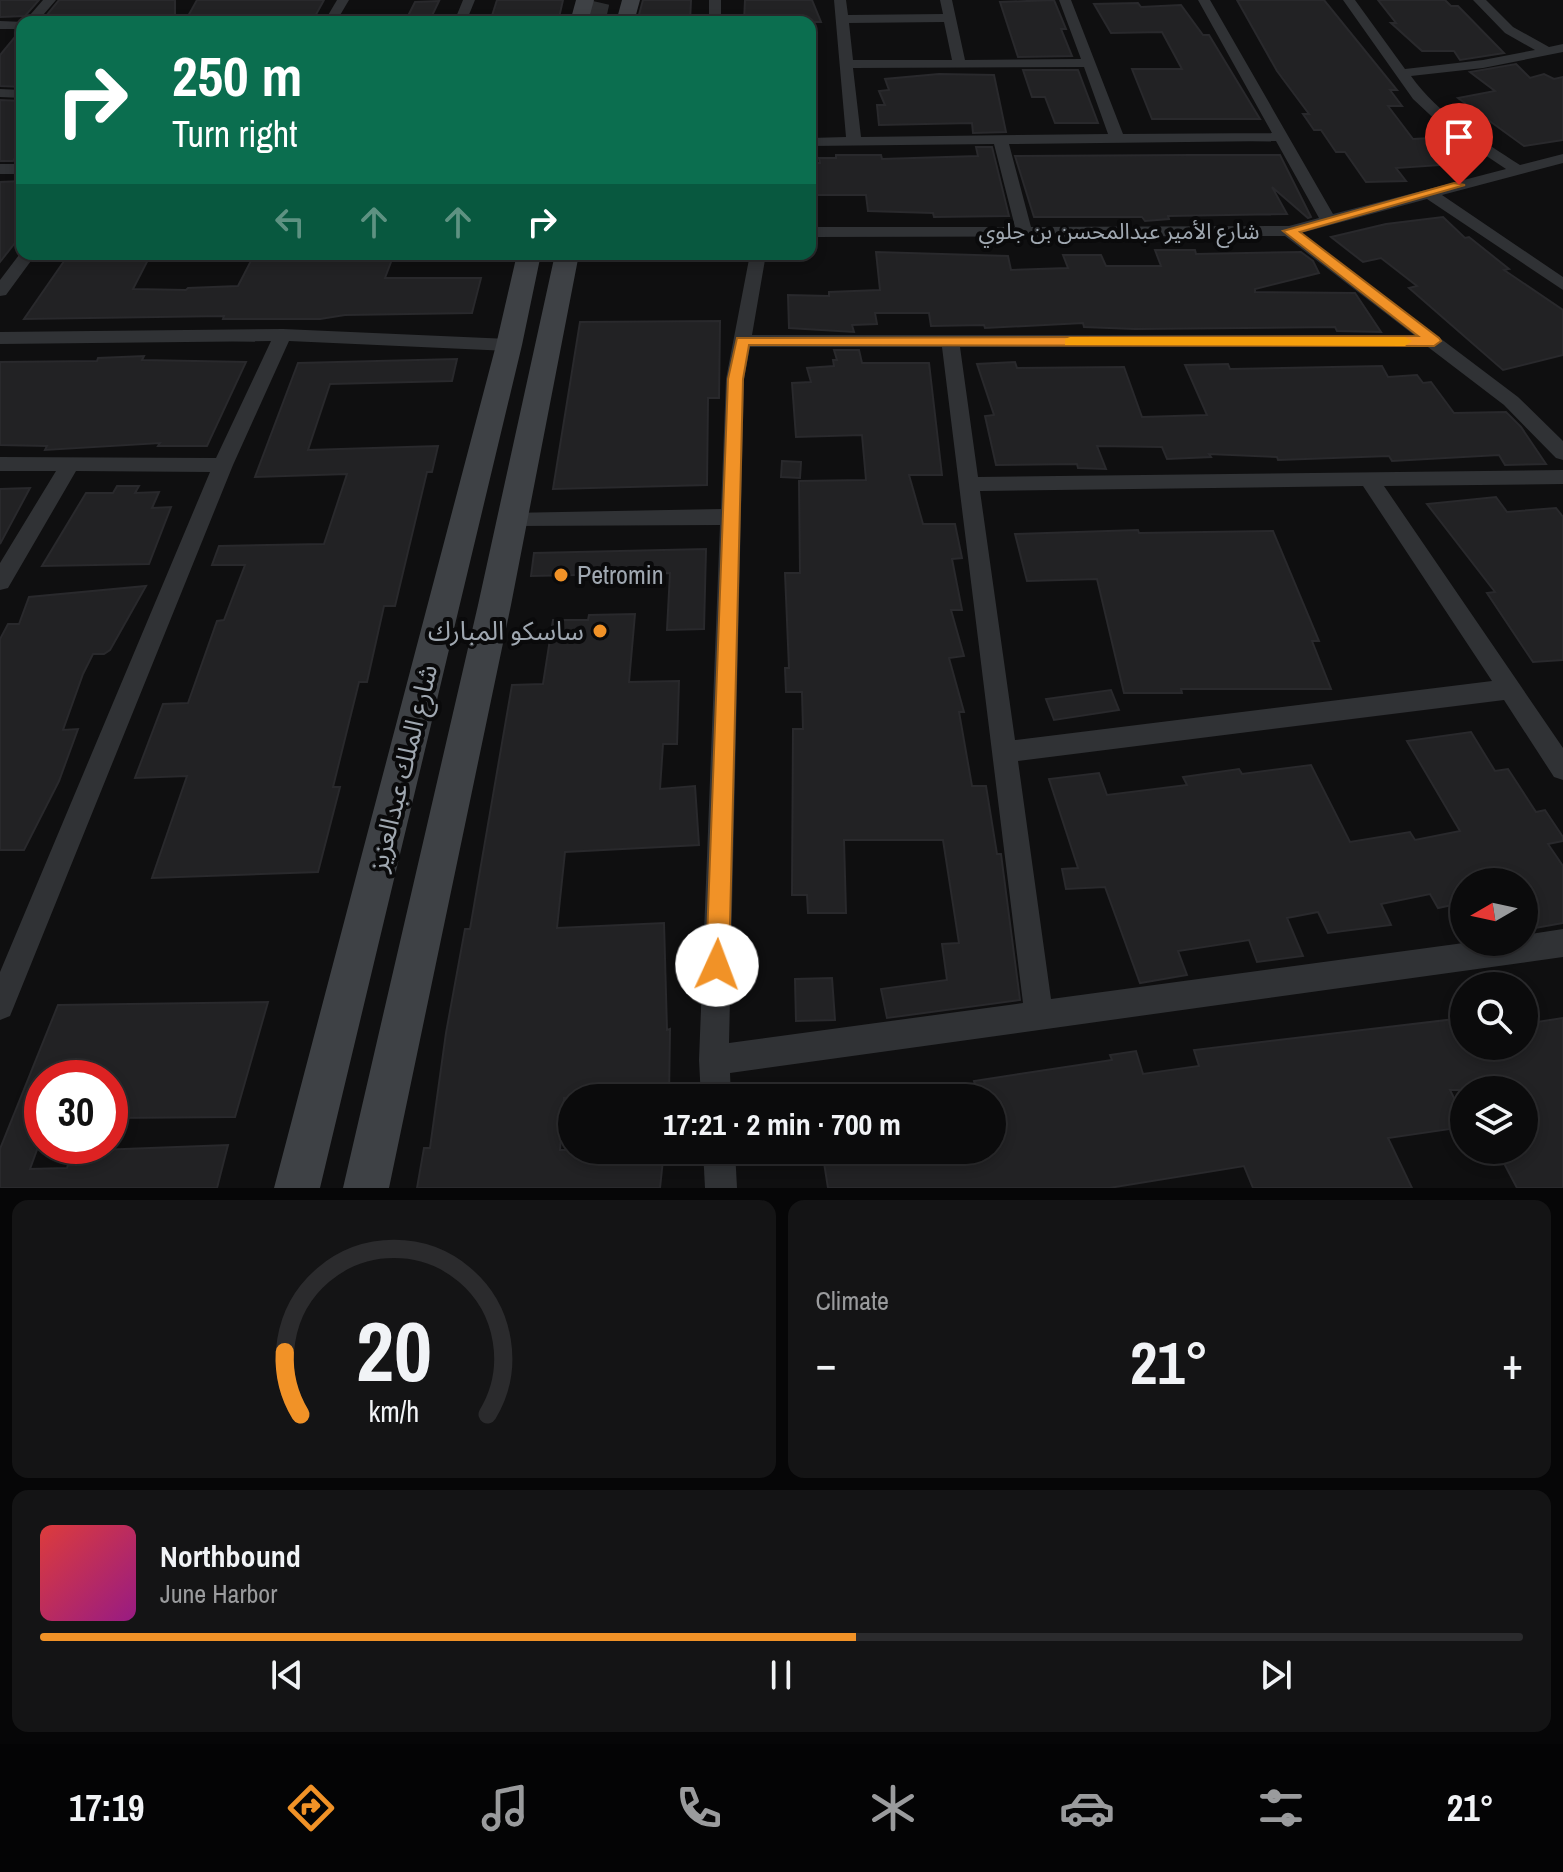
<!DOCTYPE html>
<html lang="en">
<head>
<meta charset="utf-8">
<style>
  :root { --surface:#0b0b0c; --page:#141415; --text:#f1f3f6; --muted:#9a9b9d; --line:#2b2b2d; --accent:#f19227 }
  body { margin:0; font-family:"Archivo Narrow","Noto Sans Arabic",sans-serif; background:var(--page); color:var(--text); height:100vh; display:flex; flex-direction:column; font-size:30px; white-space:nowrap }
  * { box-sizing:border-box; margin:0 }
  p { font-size:26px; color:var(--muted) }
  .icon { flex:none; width:44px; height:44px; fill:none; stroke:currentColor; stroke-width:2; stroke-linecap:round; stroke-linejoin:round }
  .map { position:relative; height:1188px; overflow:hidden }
  .drawer { display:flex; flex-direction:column; gap:12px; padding:12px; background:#060607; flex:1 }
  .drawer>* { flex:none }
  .top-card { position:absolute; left:16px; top:16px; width:800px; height:244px; border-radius:16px; box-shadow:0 4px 12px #0003,0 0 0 2px var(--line); background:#0b6e4f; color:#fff; overflow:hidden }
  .needle { width:52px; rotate:261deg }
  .fabs { position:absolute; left:1450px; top:868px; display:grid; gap:16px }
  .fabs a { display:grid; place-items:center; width:88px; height:88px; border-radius:50%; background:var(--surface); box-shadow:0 4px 12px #0003,0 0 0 2px var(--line); font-size:40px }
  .speed { position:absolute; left:24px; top:1060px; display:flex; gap:16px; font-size:40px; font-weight:700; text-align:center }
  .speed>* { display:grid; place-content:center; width:104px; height:104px; border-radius:50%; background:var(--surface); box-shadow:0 4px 12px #0003,0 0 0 2px var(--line); line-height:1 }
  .speed .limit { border:12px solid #d22; background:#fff; color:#111 }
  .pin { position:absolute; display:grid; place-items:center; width:68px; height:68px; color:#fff; margin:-82px -34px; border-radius:50% 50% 50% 0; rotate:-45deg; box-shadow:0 0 8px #0007 }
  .pin .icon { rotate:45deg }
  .me { position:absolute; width:88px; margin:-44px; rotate:2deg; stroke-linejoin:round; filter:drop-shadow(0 0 6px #0008) }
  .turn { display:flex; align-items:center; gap:28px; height:168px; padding:0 24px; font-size:36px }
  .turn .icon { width:104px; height:104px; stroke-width:2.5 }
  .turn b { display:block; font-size:56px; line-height:68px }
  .lanes { display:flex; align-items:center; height:76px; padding:0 24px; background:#0003; justify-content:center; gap:40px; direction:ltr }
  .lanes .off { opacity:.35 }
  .big { font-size:60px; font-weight:800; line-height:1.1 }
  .drawer .tile { flex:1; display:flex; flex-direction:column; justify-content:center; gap:12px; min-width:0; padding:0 28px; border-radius:16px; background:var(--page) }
  .drawer .dial { align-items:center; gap:0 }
  .dial svg { height:208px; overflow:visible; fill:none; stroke:var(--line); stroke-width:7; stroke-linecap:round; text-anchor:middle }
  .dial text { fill:var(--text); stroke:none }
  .song { display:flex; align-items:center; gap:24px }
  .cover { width:96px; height:96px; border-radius:12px; background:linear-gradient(135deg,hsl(0 70% 55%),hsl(310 70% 35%)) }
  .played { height:8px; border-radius:4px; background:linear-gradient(90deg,var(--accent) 55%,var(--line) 55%) }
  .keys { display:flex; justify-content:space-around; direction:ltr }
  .heat { display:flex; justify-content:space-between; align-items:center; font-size:44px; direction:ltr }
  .drawer .tiles { flex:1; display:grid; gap:12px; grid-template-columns:1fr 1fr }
  .tile:last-child { grid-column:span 2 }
  .trip { position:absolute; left:558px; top:1084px; width:448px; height:80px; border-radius:40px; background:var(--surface); box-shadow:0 4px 12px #0003,0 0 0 2px var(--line); font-weight:800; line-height:80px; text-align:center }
  .menu { display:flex; height:128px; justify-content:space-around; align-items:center; background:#040405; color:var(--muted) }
  .menu .icon { width:56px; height:56px }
  .menu .selected { color:var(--accent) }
  .menu b { font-size:36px; color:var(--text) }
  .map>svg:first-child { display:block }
  .building { fill:#222224; stroke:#29292c; stroke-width:2 }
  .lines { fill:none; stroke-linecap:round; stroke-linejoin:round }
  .secondary-tunnel { stroke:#2c2e30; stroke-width:20; stroke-dasharray:20 10; stroke-linecap:butt }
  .street { fill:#303235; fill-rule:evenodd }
  .secondary { fill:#3e4145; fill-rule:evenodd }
  .route { fill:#f19227; stroke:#9d5f19; stroke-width:2 }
  .slow { fill:#f59e0b }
  .poi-dot { fill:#f19227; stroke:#0a0a0b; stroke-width:3 }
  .labels { text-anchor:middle; stroke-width:8; stroke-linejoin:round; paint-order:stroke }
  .far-street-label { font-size:22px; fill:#a0a8b1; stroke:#0a0a0b }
  .poi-label { font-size:26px; fill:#a0a8b1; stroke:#0a0a0b; text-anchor:start }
  .street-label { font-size:26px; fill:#a0a8b1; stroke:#0a0a0b }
</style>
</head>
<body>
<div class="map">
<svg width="1563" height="1188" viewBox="0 0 1563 1188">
  <rect width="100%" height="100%" fill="#0f0f10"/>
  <g class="building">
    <polygon points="0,0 39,0 25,16 0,17"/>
    <polygon points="59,0 175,0 175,15 46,16"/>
    <polygon points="197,0 324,0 313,20 259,17 187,18"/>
    <polygon points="497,0 563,0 558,22 490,22"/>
    <polygon points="643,0 691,0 690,22 637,22"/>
    <polygon points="745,0 812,0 821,22 744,22"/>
    <polygon points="1054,0 1066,29 1061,29 1072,56 1018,57 1000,2"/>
    <polygon points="1237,0 1324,0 1397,90 1390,90 1402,106 1388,106 1413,139 1431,138 1456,164 1396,168 1406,181 1366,182 1345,152 1336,152 1321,130 1314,130 1303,114 1309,114 1277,71"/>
    <polygon points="1378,0 1445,0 1451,6 1458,6 1504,53 1460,60 1454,51 1422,51 1391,23 1396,23"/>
    <polygon points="439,1 429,22 405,22 415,2"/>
    <polygon points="1138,3 1141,7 1181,5 1203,35 1209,35 1260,119 1152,119 1132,69 1182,69 1162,32 1111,33 1094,4"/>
    <polygon points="19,32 22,32 22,87 0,86 0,55"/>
    <polygon points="1516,64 1530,78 1544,74 1554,79 1563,77 1563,140 1524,146 1458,98 1495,91 1470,72"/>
    <polygon points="1023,70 1078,70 1098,123 1055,123 1045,97 1032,97"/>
    <polygon points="939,74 994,75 1006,132 973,133 972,123 879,125 877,105 885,105 879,91 889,90 885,79"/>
    <polygon points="0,100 22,101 22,148 13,161 0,161"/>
    <polygon points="976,147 992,147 1009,216 934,217 933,213 868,211 866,195 810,195 810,163 820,163 819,158 836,158 836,155 881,155 882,159 978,156"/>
    <polygon points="1191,155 1280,155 1311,217 1308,218 1272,187 1287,214 1168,216 1169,219 1145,221 1142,217 1034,217 1015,156"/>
    <polygon points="22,181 22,234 0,262 0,182"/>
    <polygon points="1443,217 1465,238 1469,237 1509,269 1504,270 1563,310 1563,355 1503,370 1409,288 1417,286 1381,258 1363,262 1331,237 1386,224"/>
    <polygon points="1155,250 1195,250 1196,254 1301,252 1313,261 1319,273 1255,289 1255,292 1355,293 1381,332 1337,331 1335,327 1135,329 1084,327 1083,323 985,328 984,325 931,326 929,313 875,313 877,324 852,325 854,332 789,328 788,295 829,296 829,292 880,290 876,252 1008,256 1011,270 1068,268 1063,255 1101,255 1106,266 1161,266"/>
    <polygon points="69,254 151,254 133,289 186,290 188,288 238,286 254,255 394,254 385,278 481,278 472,313 345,315 320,319 223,319 224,316 24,319"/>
    <polygon points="720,321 719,398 708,398 707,485 553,489 580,322"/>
    <polygon points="834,350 859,350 862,363 929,363 942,475 909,475 923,524 955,524 962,558 952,559 962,610 951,610 964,656 949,658 964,712 959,712 972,786 986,786 997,854 1001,854 1020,1000 887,1018 881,989 947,980 942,944 959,943 943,840 844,840 846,913 808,913 807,895 792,895 793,729 803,729 802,692 786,692 785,668 789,668 785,573 800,573 799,481 866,480 862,435 796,437 792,383 811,382 807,368 834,366 833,360 837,360"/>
    <polygon points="144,356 142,360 246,362 207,446 158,446 160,443 45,450 47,446 0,445 0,362 97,361 98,358"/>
    <polygon points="457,359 452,381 330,384 308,450 438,446 432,472 427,472 395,606 384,606 367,682 359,682 333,787 340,787 318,872 152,878 187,776 135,778 163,704 188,703 217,621 224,620 245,565 212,565 219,546 324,544 347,474 255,477 298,363"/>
    <polygon points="1015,362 1017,368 1124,367 1142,417 1207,415 1185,365 1228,364 1230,369 1382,366 1388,377 1417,375 1423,383 1431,382 1454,413 1506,412 1521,427 1546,464 1505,465 1499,455 1392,461 1389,456 1278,460 1277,457 1209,454 1211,457 1167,459 1162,447 1097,446 1106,469 1078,468 1077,464 996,465 985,416 994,415 977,364"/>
    <polygon points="782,461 801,462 800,478 781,477"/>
    <polygon points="117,486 139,486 135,493 159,492 152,508 171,507 149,564 42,566 86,493 113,493"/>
    <polygon points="30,488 0,544 0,489"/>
    <polygon points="1496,497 1507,512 1556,508 1563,517 1563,660 1533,662 1487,593 1495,592 1427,504"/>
    <polygon points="1138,530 1139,533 1273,531 1319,641 1312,641 1331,689 1181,689 1182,693 1124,693 1097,579 1027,581 1015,534"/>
    <polygon points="706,549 704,629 667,630 670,573 531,576 534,553"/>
    <polygon points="146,586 110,650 104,654 93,654 83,674 63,730 78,729 59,781 24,850 0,850 0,639 8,624 19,624 29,597"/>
    <polygon points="635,614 629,682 679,681 677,744 663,744 660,789 695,786 699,845 565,852 557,928 664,923 667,1030 670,1029 669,1098 564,1098 560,1150 664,1150 660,1188 417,1188 424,1148 430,1148 446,1033 465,929 470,929 512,685 543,684 553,620 588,620 589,615"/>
    <polygon points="1111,690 1119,710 1054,720 1046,699"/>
    <polygon points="1471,732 1495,771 1508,769 1536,812 1545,810 1563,837 1563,841 1548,844 1563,866 1563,923 1524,930 1524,882 1464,882 1464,926 1452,905 1438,908 1430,894 1381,904 1391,925 1328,933 1318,912 1287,918 1303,956 1257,962 1249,940 1178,951 1187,975 1140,983 1105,887 1066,889 1062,869 1078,868 1049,779 1099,773 1107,795 1187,785 1183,777 1239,769 1242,774 1311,765 1350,842 1410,832 1415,840 1460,831 1407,741"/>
    <polygon points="832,978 835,1020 796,1021 795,979"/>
    <polygon points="268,1002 235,1117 110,1118 110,1078 42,1078 42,1136 30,1169 67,1168 72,1151 228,1145 217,1188 0,1188 0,1149 58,1005"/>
    <polygon points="1464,1018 1464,1046 1524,1046 1524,1024 1563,1018 1563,1188 1517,1188 1497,1150 1524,1150 1524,1090 1450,1090 1464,1118 1464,1127 1388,1138 1412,1188 1253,1188 1244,1166 1109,1188 828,1188 822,1150 992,1150 992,1098 979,1098 974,1081 1112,1060 1110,1055 1136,1051 1143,1074 1199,1066 1194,1050"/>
  </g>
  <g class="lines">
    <polyline class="secondary-tunnel" points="595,22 600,0"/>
    <g class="street">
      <polygon points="43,0 56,0 37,22 22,22 22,29 0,29 0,21 24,22"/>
      <polygon points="337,0 349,0 336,22 324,22"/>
      <polygon points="463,0 475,0 466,22 454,22"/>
      <rect x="709" y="0" width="12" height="22"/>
      <path d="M834 0H846L848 15 943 14 940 0H952L965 60 1081 59 1059 0H1071L1123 134 1272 133 1198 0H1210L1333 214 1506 169 1443 127 1413 99 1343 0H1355L1405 69 1483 60 1535 50 1505 33 1473 0H1486L1513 27 1549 47 1563 44V52L1483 68 1411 76C1439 115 1480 139 1520 165L1563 154V163L1442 195 1563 277V290L1427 199 1301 233 1518 397 1563 441V460L1556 458 1504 405 1428 347H960L978 477 1563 470V484L1384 486 1563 748V780L1554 777 1504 700 1018 761 1051 999 1471 942H1524V935L1563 929V957L730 1073 731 1098H701L699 1060 720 525 515 526 508 523 505 518 508 513 721 509 726 379 750 254H766L752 335H1414L1285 236 810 237V227H1015L994 144 810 146V138L846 137ZM944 22 952 60H853L849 23ZM1084 67 1108 134 861 137 853 68ZM1276 141 1319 218 1289 226 1031 227 1009 144ZM750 347H942L1023 1003 729 1043 744 379ZM1363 486 1492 681 1015 740 980 491Z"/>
      <polygon points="0,89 22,90 22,98 0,97"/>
      <rect x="0" y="164" width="22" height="10"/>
      <polygon points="22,251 22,254 36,254 6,295 0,296 0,280"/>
      <polygon points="283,329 509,339 518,345 509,351 289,341 233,465 10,1016 0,1020 0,972 210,472 76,471 8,588 0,590 0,563 56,471 0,471 0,457 216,458 271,341 0,344 0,332"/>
      <polygon points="703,1150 735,1150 737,1188 705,1188"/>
    </g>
    <g class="secondary">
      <polygon points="576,0 594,0 588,22 570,22"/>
      <polygon points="622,0 640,0 634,22 616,22"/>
      <polygon points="517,254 541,254 522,345 320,1188 274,1188 496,345"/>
      <polygon points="555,254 579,254 511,605 389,1188 343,1188 478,605"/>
    </g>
  </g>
  <polygon class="route" points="1454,183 1465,185 1300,232 1439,338 1441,341 1434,346 749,345 743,379 729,965 726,973 717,976 709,973 706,965 728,379 737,338 1418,336 1283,231"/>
  <polygon class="slow" points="1070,337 1405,337 1412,341 1405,346 1065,345 1065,339"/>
  <g class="poi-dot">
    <circle cx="561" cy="575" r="8"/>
    <circle cx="600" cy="631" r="8"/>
  </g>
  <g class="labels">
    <g class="far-street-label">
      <text x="1119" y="239">شارع الأمير عبدالمحسن بن جلوي</text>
    </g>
    <g class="poi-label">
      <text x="577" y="584">Petromin</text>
      <text x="584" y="640" text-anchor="end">ساسكو المبارك</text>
    </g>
    <g class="street-label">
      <text transform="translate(403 768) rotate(-76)" y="9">شارع الملك عبدالعزيز</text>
    </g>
  </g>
</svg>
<div class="fabs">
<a><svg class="needle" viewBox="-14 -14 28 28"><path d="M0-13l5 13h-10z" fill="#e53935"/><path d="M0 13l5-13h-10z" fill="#9a9b9d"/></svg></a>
<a><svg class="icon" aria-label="search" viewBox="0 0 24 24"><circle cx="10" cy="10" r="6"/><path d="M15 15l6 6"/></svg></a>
<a><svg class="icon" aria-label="layers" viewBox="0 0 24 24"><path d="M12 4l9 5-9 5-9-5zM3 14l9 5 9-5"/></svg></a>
</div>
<div class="speed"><div class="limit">30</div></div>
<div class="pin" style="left:1459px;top:185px;background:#d93025"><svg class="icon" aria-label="arrive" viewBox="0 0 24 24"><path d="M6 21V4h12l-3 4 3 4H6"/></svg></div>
<svg class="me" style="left:717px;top:965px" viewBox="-20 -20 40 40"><circle r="19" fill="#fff"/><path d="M0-13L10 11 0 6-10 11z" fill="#f19227"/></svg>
<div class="trip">17:21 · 2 min · 700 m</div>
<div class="top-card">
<div class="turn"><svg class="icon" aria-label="right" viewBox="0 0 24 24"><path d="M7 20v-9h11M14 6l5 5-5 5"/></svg><div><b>250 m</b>Turn right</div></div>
<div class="lanes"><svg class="icon off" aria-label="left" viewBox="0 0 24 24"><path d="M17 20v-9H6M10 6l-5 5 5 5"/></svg><svg class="icon off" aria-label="ahead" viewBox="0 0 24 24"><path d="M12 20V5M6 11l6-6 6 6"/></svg><svg class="icon off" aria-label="ahead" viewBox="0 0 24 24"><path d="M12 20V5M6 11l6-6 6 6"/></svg><svg class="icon" aria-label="right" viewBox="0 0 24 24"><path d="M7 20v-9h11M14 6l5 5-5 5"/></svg></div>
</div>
</div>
<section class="drawer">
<div class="tiles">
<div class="tile dial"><svg viewBox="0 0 100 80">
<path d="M14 69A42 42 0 1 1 86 69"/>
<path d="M14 69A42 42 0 0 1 8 45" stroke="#f19227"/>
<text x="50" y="56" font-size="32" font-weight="700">20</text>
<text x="50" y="72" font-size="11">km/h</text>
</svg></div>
<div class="tile"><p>Climate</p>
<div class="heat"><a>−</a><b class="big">21°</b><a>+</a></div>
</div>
<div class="tile">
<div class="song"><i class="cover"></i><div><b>Northbound</b><p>June Harbor</p></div></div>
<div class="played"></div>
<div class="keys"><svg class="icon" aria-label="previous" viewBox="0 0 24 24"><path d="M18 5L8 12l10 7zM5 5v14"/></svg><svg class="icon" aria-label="pause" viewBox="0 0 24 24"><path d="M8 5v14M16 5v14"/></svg><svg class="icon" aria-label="next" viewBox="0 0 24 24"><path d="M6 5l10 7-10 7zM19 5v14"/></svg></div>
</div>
</div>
</section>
<nav class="menu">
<b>17:19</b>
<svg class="icon selected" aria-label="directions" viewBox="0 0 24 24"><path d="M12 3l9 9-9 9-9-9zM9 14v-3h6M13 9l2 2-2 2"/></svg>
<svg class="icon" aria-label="music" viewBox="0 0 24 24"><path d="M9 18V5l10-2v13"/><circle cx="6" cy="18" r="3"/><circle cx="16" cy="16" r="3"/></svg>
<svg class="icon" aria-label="phone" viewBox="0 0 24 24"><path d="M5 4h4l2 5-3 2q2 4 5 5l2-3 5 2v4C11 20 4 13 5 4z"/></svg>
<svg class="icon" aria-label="climate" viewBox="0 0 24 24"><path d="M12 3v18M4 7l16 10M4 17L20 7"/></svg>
<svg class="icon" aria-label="car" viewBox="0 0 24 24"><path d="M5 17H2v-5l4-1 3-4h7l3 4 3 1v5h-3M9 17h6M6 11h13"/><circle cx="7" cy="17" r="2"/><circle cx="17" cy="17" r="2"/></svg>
<svg class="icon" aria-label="filters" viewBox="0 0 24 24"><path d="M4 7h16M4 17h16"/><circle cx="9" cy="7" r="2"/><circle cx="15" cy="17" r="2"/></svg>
<b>21°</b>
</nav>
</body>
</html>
